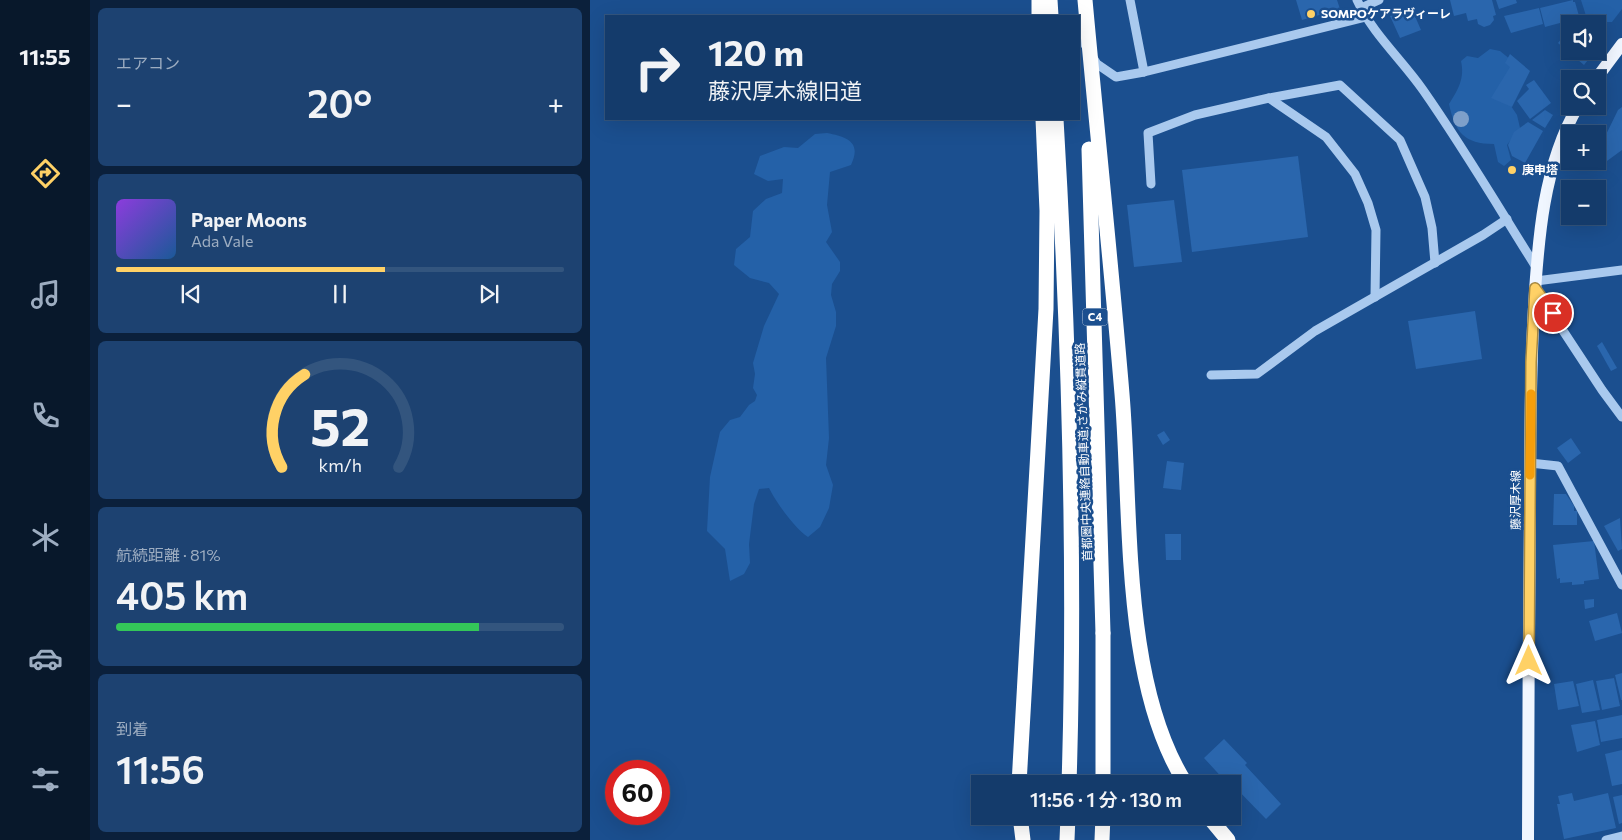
<!DOCTYPE html>
<html lang="ja">
<head>
<meta charset="utf-8">
<style>
  :root { --surface:#143b6b; --page:#1d4271; --text:#f1f3f6; --muted:#9dadc1; --line:#33557e; --accent:#ffd166 }
  body { margin:0; font-family:Commissioner,"Noto Sans JP",sans-serif; background:var(--page); color:var(--text); height:100vh; display:flex; flex-direction:column; font-size:19px; white-space:nowrap }
  * { box-sizing:border-box; margin:0 }
  p { font-size:16px; color:var(--muted) }
  .icon { flex:none; width:28px; height:28px; fill:none; stroke:currentColor; stroke-width:2; stroke-linecap:round; stroke-linejoin:round }
  .map { position:relative; flex:1; overflow:hidden }
  .drawer { display:flex; flex-direction:column; gap:8px; padding:8px; background:#0b203b; width:500px }
  .drawer>* { flex:none }
  .guide { position:absolute; left:15px; top:15px; width:475px; height:105px; border-radius:0px; box-shadow:0 5px 20px #0002,0 0 0 1px var(--line); background:#143b6b; color:var(--text); overflow:hidden }
  .controls { position:absolute; left:971px; top:15px; display:grid; gap:10px }
  .controls a { display:grid; place-items:center; width:45px; height:45px; border-radius:0px; background:var(--surface); box-shadow:0 5px 20px #0002,0 0 0 1px var(--line); font-size:25px }
  .speed { position:absolute; left:15px; top:760px; display:flex; gap:10px; font-size:25px; font-weight:700; text-align:center }
  .speed>* { display:grid; place-content:center; width:65px; height:65px; border-radius:50%; background:var(--surface); box-shadow:0 5px 20px #0002,0 0 0 1px var(--line); line-height:1 }
  .speed .limit { border:8px solid #d22; background:#fff; color:#111 }
  .pin { position:absolute; display:grid; place-items:center; width:42px; height:42px; color:#fff; margin:-21px; border:2px solid #fff; border-radius:50%; box-shadow:0 1px 5px #0007 }
  .me { position:absolute; width:55px; margin:-28px; rotate:0deg; stroke-linejoin:round; filter:drop-shadow(0 0 4px #0008) }
  .turn { display:flex; align-items:center; gap:18px; height:105px; padding:0 20px; font-size:22px }
  .turn .icon { width:65px; height:65px; stroke-width:2.5 }
  .turn b { display:block; font-size:35px; line-height:42px }
  .big { font-size:38px; font-weight:600; line-height:1.1 }
  .drawer .tile { flex:1; display:flex; flex-direction:column; justify-content:center; gap:8px; min-width:0; padding:0 18px; border-radius:8px; background:var(--page) }
  .drawer .dial { align-items:center; gap:0 }
  .dial svg { height:130px; overflow:visible; fill:none; stroke:var(--line); stroke-width:7; stroke-linecap:round; text-anchor:middle }
  .dial text { fill:var(--text); stroke:none }
  .song { display:flex; align-items:center; gap:15px }
  .cover { width:60px; height:60px; border-radius:8px; background:linear-gradient(135deg,hsl(270 70% 55%),hsl(210 70% 35%)) }
  .played { height:5px; border-radius:2px; background:linear-gradient(90deg,var(--accent) 60%,var(--line) 60%) }
  .keys { display:flex; justify-content:space-around; direction:ltr }
  .heat { display:flex; justify-content:space-between; align-items:center; font-size:28px; direction:ltr }
  .charge { height:8px; border-radius:4px; background:linear-gradient(90deg,#34c759 81%,var(--line) 0) }
  .trip { position:absolute; left:381px; top:775px; width:270px; height:50px; border-radius:0px; background:var(--surface); box-shadow:0 5px 20px #0002,0 0 0 1px var(--line); font-weight:600; line-height:50px; text-align:center }
  main { display:flex; flex:1; min-height:0 }
  .menu { display:flex; flex-direction:column; width:90px; justify-content:space-around; align-items:center; background:#08182b; color:var(--muted) }
  .menu .icon { width:35px; height:35px }
  .menu .selected { color:var(--accent) }
  .menu b { font-size:22px; color:var(--text) }
  .map>svg:first-child { display:block }
  .green { fill:#2461a8 }
  .building { fill:#2a66ad }
  .lines { fill:none; stroke-linecap:round; stroke-linejoin:round }
  .minor { stroke:#a9c9ee; stroke-width:9 }
  .major { stroke:#f0f6ff; stroke-width:12 }
  .highway { stroke:#fff; stroke-width:15 }
  .highway-bridge { stroke:#fff; stroke-width:15 }
  .tree { fill:#7ea0ca }
  .route-casing { stroke:#a68842; stroke-width:12 }
  .route { stroke:#ffd166; stroke-width:9 }
  .slow { stroke:#f59e0b; stroke-width:9 }
  .poi-dot { fill:#ffd166; stroke:#1b4f8f; stroke-width:2 }
  .labels { text-anchor:middle; stroke-width:5; stroke-linejoin:round; paint-order:stroke }
  .shield { fill:#1b4f8f; stroke:#bbcadd; stroke-width:1 }
  .shield-label { font-size:11px; font-weight:bold; fill:#fff }
  .poi-label { font-size:12px; font-weight:bold; fill:#fff; stroke:#1b4f8f; text-anchor:start }
  .street-label { font-size:12px; fill:#fff; stroke:#1b4f8f }
</style>
</head>
<body>
<main>
<nav class="menu">
<b>11:55</b>
<svg class="icon selected" aria-label="directions" viewBox="0 0 24 24"><path d="M12 3l9 9-9 9-9-9zM9 14v-3h6M13 9l2 2-2 2"/></svg>
<svg class="icon" aria-label="music" viewBox="0 0 24 24"><path d="M9 18V5l10-2v13"/><circle cx="6" cy="18" r="3"/><circle cx="16" cy="16" r="3"/></svg>
<svg class="icon" aria-label="phone" viewBox="0 0 24 24"><path d="M5 4h4l2 5-3 2q2 4 5 5l2-3 5 2v4C11 20 4 13 5 4z"/></svg>
<svg class="icon" aria-label="climate" viewBox="0 0 24 24"><path d="M12 3v18M4 7l16 10M4 17L20 7"/></svg>
<svg class="icon" aria-label="car" viewBox="0 0 24 24"><path d="M5 17H2v-5l4-1 3-4h7l3 4 3 1v5h-3M9 17h6M6 11h13"/><circle cx="7" cy="17" r="2"/><circle cx="17" cy="17" r="2"/></svg>
<svg class="icon" aria-label="filters" viewBox="0 0 24 24"><path d="M4 7h16M4 17h16"/><circle cx="9" cy="7" r="2"/><circle cx="15" cy="17" r="2"/></svg>
</nav>
<section class="drawer">
<div class="tile"><p>エアコン</p>
<div class="heat"><a>−</a><b class="big">20°</b><a>+</a></div>
</div>
<div class="tile">
<div class="song"><i class="cover"></i><div><b>Paper Moons</b><p>Ada Vale</p></div></div>
<div class="played"></div>
<div class="keys"><svg class="icon" aria-label="previous" viewBox="0 0 24 24"><path d="M18 5L8 12l10 7zM5 5v14"/></svg><svg class="icon" aria-label="pause" viewBox="0 0 24 24"><path d="M8 5v14M16 5v14"/></svg><svg class="icon" aria-label="next" viewBox="0 0 24 24"><path d="M6 5l10 7-10 7zM19 5v14"/></svg></div>
</div>
<div class="tile dial"><svg viewBox="0 0 100 80">
<path d="M14 69A42 42 0 1 1 86 69"/>
<path d="M14 69A42 42 0 0 1 28 12" stroke="#ffd166"/>
<text x="50" y="56" font-size="32" font-weight="700">52</text>
<text x="50" y="72" font-size="11">km/h</text>
</svg></div>
<div class="tile"><p>航続距離 · 81%</p><b class="big">405 km</b><div class="charge"></div></div>
<div class="tile"><p>到着</p><b class="big">11:56</b></div>
</section>
<div class="map">
<svg width="1032" height="840" viewBox="0 0 1032 840">
  <rect width="100%" height="100%" fill="#1b4f8f"/>
  <g class="green">
    <polygon points="991,0 1032,0 1032,9 1022,22 998,22"/>
    <path d="M900 49 910 51 921 60 919 103 927 115 930 128 917 145 921 160 914 166 908 162 904 144C874 144 865 132 859 104 868 90 875 78 871 61L877 56 888 58Z"/>
    <path d="M237 133C257 137 272 142 261 165L240 172 237 205 242 232 236 242 250 262V271L242 284 241 295 246 312V326L236 358 239 438 236 465 243 485 239 508 230 527 218 537C205 529 186 502 179 488L169 489 164 504 159 544 160 563 154 574 140 581 135 549 117 531 120 477 130 432 140 420 150 417 159 405 165 401 167 395 163 388 165 374 163 363 174 326 189 294 179 283 160 278 144 265 146 249 160 237 163 211 176 199 192 193 193 179 178 181 164 174 170 156 194 147 208 148 225 134Z"/>
  </g>
  <g class="building">
    <polygon points="706,0 747,0 750,9 712,20"/>
    <polygon points="860,0 902,0 906,15 903,16 904,20 900,25 894,27 888,24 887,19 878,21 876,13 864,16"/>
    <polygon points="906,0 926,0 927,3 909,9"/>
    <polygon points="983,0 983,2 985,2 989,16 981,18 981,20 955,27 950,8"/>
    <polygon points="821,7 831,30 810,38 800,16"/>
    <polygon points="949,8 953,24 921,33 914,16"/>
    <polygon points="980,28 980,51 1005,51 994,65 968,43"/>
    <polygon points="920,54 940,71 922,107 901,98 920,67 915,63"/>
    <polygon points="944,80 961,103 940,119 927,101 939,89 936,85"/>
    <polygon points="1032,107 1032,150 1006,169 1003,165 1004,161 1008,161 1008,151 1028,110"/>
    <polygon points="955,110 963,115 955,128 942,120"/>
    <polygon points="938,122 953,131 935,163 922,156 918,145 924,132"/>
    <polygon points="708,156 718,237 602,252 592,170"/>
    <polygon points="584,200 592,262 544,267 537,205"/>
    <polygon points="885,311 892,359 826,369 818,321"/>
    <polygon points="1012,342 1027,368 1021,371 1007,346"/>
    <polygon points="574,431 580,440 573,445 567,435"/>
    <polygon points="981,438 991,453 978,463 967,448"/>
    <polygon points="577,461 594,463 591,490 573,488"/>
    <polygon points="964,494 976,494 984,506 984,511 987,511 987,525 963,525"/>
    <polygon points="1030,518 1032,549 1028,551 1014,526"/>
    <polygon points="575,534 591,534 591,560 576,560"/>
    <polygon points="1004,541 1009,579 994,581 994,584 982,585 982,582 970,583 970,578 967,579 963,545"/>
    <polygon points="1004,599 1004,607 995,609 994,600"/>
    <polygon points="1027,613 1032,633 1005,641 999,621"/>
    <polygon points="1032,673 1032,700 1031,700 1025,675"/>
    <polygon points="1024,678 1030,706 1012,710 1006,681"/>
    <polygon points="1003,680 1010,710 992,713 986,684"/>
    <polygon points="983,681 989,706 968,710 964,684"/>
    <polygon points="1032,715 1032,738 1011,742 1007,720"/>
    <polygon points="1005,721 1010,745 987,752 981,725"/>
    <polygon points="634,739 657,763 655,765 691,804 676,819 639,781 637,783 614,758"/>
    <polygon points="1032,750 1032,784 1022,786 1015,754"/>
    <polygon points="982,793 984,801 1018,793 1026,828 974,839 967,804 970,804 968,796"/>
    <polygon points="1032,795 1032,823 1029,824 1023,797"/>
  </g>
  <g class="lines">
    <g class="minor">
      <polyline points="540,0 554,72 776,17"/>
      <path d="M767 0C782 33 812 60 833 90 873 147 909 208 946 267"/>
      <polyline points="771,8 789,0"/>
      <polyline points="489,35 507,64 526,77 554,72"/>
      <polyline points="679,98 750,85 810,140 835,197 842,228 845,263"/>
      <polyline points="561,184 558,133 605,115 679,98 736,137 765,174 778,203 786,230 785,297"/>
      <polyline points="946,281 1032,270"/>
      <polyline points="945,288 1012,390 1032,417"/>
      <polyline points="621,375 667,374 725,331 893,235 917,219"/>
      <polyline points="940,463 968,466 1032,585"/>
      <polyline points="1016,840 1032,836"/>
    </g>
    <g class="major">
      <polyline points="1006,79 1032,44"/>
      <path d="M938 840C938 730 939 621 940 511 940 443 940 375 944 307 948 240 953 166 988 106"/>
    </g>
    <g class="highway">
      <polyline points="449,0 449,16"/>
      <polyline points="460,0 461,16"/>
      <path d="M466 119C479 340 486 562 479 784"/>
      <polyline points="513,633 513,784"/>
      <polyline points="429,784 456,309 457,211 453,119"/>
      <polyline points="430,816 433,840"/>
      <polyline points="618,816 638,840"/>
      <polyline points="477,840 478,816"/>
      <polyline points="512,840 513,816"/>
    </g>
    <g class="highway-bridge">
      <path d="M495 0C507 131 521 262 532 394 542 511 531 683 596 784"/>
      <polyline points="499,149 513,633"/>
    </g>
  </g>
  <circle class="tree" cx="871" cy="119" r="8"/>
  <g class="lines">
    <defs>
      <polyline id="route" points="939,661 941,362 945,288 963,313"/>
    </defs>
    <use href="#route" class="route-casing"/>
    <use href="#route" class="route"/>
    <polyline class="slow" points="940,475 941,394"/>
  </g>
  <g class="poi-dot">
    <circle cx="721" cy="14" r="5"/>
    <circle cx="922" cy="170" r="5"/>
  </g>
  <g class="labels">
    <rect class="shield" x="492.5" y="308.5" width="25" height="17" rx="4"/>
    <g class="shield-label">
      <text x="505" y="321">C4</text>
    </g>
    <g class="poi-label">
      <text x="731" y="18">SOMPOケアラヴィーレ</text>
      <text x="932" y="174">庚申塔</text>
    </g>
    <g class="street-label">
      <text transform="translate(494 452) rotate(-92)" y="4">首都圏中央連絡自動車道;さがみ縦貫道路</text>
      <text transform="translate(926 500) rotate(-90)" y="4">藤沢厚木線</text>
    </g>
  </g>
</svg>
<div class="controls">
<a><svg class="icon" aria-label="sound" viewBox="0 0 24 24"><path d="M4 9h4l5-4v14l-5-4H4zM17 9q2 3 0 6"/></svg></a>
<a><svg class="icon" aria-label="search" viewBox="0 0 24 24"><circle cx="10" cy="10" r="6"/><path d="M15 15l6 6"/></svg></a>
<a>+</a>
<a>−</a>
</div>
<div class="speed"><div class="limit">60</div></div>
<div class="pin" style="left:963px;top:313px;background:#d93025"><svg class="icon" aria-label="arrive" viewBox="0 0 24 24"><path d="M6 21V4h12l-3 4 3 4H6"/></svg></div>
<svg class="me" style="left:939px;top:661px" viewBox="-20 -20 40 40"><path d="M0-17L14 15 0 8-14 15z" fill="#ffd166" stroke="#fff" stroke-width="4"/></svg>
<div class="trip">11:56 · 1 分 · 130 m</div>
<div class="guide">
<div class="turn"><svg class="icon" aria-label="right" viewBox="0 0 24 24"><path d="M7 20v-9h11M14 6l5 5-5 5"/></svg><div><b>120 m</b>藤沢厚木線旧道</div></div>
</div>
</div>
</main>
</body>
</html>
